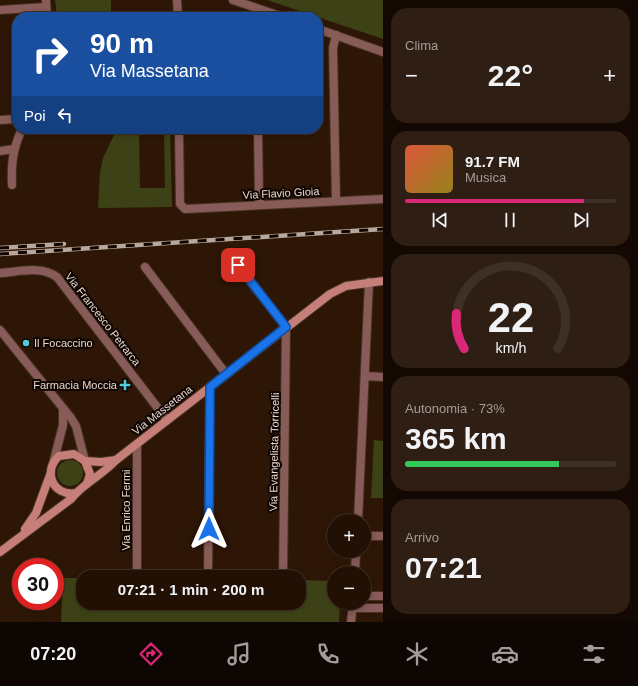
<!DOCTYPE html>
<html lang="it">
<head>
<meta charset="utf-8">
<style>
  :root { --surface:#221004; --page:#2e1e13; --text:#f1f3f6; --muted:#a29d9a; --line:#3f3026; --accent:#db2777 }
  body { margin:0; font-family:Arial,sans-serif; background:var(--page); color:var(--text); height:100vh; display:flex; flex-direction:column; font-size:15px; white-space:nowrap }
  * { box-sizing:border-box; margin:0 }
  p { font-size:13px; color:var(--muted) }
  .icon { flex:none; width:22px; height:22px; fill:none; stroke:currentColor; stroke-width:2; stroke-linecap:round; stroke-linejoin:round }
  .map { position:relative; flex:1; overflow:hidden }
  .side { display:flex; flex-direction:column; gap:8px; padding:8px; background:#130902; width:255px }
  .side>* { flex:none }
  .guide { position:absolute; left:12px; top:12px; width:311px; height:122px; border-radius:16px; box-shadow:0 2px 6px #0003,0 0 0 1px var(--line); background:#1a4fa0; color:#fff; overflow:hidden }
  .controls { position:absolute; left:327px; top:514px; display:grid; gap:8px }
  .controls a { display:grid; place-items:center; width:44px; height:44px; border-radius:50%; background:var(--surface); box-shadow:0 2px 6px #0003,0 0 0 1px var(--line); font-size:20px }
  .speed { position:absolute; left:12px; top:558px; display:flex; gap:8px; font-size:20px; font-weight:700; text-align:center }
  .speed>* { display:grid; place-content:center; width:52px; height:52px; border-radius:50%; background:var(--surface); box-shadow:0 2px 6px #0003,0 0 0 1px var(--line); line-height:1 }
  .speed .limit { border:6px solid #d22; background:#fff; color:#111 }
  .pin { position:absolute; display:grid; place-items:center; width:34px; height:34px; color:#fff; margin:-17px; border-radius:8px; box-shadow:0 2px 6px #0006 }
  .me { position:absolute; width:44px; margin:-22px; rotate:0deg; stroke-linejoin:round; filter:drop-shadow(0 0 3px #0008) }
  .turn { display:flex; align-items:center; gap:14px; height:84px; padding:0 12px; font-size:18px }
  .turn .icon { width:52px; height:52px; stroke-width:2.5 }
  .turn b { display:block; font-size:28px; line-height:34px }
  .then { display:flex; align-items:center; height:38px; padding:0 12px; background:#0003; gap:8px; font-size:15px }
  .big { font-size:30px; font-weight:700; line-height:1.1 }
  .side .card { flex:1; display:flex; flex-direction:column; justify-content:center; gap:6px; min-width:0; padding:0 14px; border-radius:16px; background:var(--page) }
  .side .dial { align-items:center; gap:0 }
  .dial svg { height:104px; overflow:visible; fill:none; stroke:var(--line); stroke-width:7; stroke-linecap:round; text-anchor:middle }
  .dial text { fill:var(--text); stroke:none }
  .song { display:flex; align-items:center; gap:12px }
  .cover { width:48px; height:48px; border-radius:6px; background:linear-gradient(135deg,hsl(10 70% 55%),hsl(50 70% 35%)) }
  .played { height:4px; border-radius:2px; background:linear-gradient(90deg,var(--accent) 85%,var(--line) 85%) }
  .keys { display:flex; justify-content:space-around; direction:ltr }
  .heat { display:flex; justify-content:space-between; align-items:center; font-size:22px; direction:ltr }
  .charge { height:6px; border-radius:3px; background:linear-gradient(90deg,#34c759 73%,var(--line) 0) }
  .trip { position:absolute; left:76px; top:570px; width:230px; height:40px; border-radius:16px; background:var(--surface); box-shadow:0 2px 6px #0003,0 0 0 1px var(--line); font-weight:700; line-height:40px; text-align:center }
  .dock { display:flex; height:64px; justify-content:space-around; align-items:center; background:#0e0602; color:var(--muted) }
  .dock .icon { width:28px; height:28px }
  .dock .on { color:var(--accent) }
  .dock b { font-size:18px; color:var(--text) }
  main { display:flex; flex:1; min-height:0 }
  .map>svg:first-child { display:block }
  .green { fill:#3d4216 }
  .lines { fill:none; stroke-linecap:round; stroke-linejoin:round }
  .street-casing { stroke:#473121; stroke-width:10 }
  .secondary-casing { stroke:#473121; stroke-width:10 }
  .street { stroke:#875b57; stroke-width:8 }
  .secondary { stroke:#c57e78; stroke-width:8 }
  .rail-casing { stroke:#b9a79b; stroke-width:4.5 }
  .rail { stroke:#0e0501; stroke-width:3; stroke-dasharray:9; stroke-linecap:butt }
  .route-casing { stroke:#114b97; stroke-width:10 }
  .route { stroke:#1a73e8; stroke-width:7 }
  .poi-dot { fill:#52cbd8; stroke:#0e0501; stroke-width:1.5 }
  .labels { text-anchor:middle; stroke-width:4; stroke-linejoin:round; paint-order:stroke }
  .street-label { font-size:11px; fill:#e9d8ce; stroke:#0e0501 }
  .poi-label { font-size:11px; fill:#e9d8ce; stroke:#0e0501; text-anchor:start }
</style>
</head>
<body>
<main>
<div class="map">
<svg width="383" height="622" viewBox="0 0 383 622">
  <rect width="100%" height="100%" fill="#2d1605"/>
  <g class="green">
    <polygon points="55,0 111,0 111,17 57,16"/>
    <polygon points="267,0 383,0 383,39"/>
    <polygon points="117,129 139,129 140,188 165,188 164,129 170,129 172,207 98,208 100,172 103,158"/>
    <polygon points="374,440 383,441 383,498 371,498"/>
    <circle cx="70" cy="473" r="13"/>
    <polygon points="63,578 83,578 83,603 299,603 299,580 334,581 334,603 340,603 339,622 61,622"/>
  </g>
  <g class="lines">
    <defs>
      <g id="street">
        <polyline points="46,0 47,17"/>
        <polyline points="177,0 178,17"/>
        <polyline points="233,0 283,17"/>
        <polyline points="0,10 46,7"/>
        <polyline points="318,29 383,52"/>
        <polyline points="0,120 17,119"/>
        <polyline points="179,129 180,204 185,209 383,199"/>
        <polyline points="258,129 259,200 261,205"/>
        <polyline points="0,151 14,149"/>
        <path d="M12 185C11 164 13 148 22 129"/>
        <polyline points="336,201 333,48 336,35"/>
        <polyline points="229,254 286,327 283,577"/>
        <polyline points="145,267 226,374"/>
        <path d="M0 273C18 272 41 265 57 277L167 420"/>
        <polyline points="0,330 71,418 76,426 85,461"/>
        <polyline points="365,376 383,377"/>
        <polyline points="53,464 63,425 63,410"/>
        <polyline points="358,521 369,282"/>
        <polyline points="364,536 383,536"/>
        <polyline points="355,573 356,551"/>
        <polyline points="137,576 137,444"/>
        <polyline points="208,576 210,387"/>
        <polyline points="364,596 383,596"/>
        <polyline points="352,608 383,608"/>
        <polyline points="351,622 353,604"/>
      </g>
      <g id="secondary">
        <polyline points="85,461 101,462 116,460"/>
        <path d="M76 493C53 497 42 471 59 456L74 454 85 461 90 474 87 484"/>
        <polyline points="25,529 36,513 50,475"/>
        <path d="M0 552 71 499C83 483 103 475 116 460L330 294 346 286 383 281"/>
      </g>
    </defs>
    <use href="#street" class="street-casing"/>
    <use href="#secondary" class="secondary-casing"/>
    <use href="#street" class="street"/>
    <use href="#secondary" class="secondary"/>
    <defs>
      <g id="rail">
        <polyline points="0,248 64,244"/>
        <polyline points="0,254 383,229"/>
      </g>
    </defs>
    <use href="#rail" class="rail-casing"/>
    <use href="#rail" class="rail"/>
  </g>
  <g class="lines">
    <defs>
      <polyline id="route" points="209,529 210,387 286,327 238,265"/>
    </defs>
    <use href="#route" class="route-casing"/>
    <use href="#route" class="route"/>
  </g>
  <g class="poi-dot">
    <circle cx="26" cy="343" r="4"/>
    <path d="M123 379h4v4h4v4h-4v4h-4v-4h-4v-4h4z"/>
  </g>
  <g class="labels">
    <g class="street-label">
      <text transform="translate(281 193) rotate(-3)" y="4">Via Flavio Gioia</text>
      <text transform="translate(103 319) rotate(52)" y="4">Via Francesco Petrarca</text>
      <text transform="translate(162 410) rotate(-38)" y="4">Via Massetana</text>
      <text transform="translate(274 452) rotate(-89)" y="4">Via Evangelista Torricelli</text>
      <text transform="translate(126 510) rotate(-90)" y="4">Via Enrico Fermi</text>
    </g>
    <g class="poi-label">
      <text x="34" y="347">Il Focaccino</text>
      <text x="117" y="389" text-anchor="end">Farmacia Moccia</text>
    </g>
  </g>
</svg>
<div class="controls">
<a>+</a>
<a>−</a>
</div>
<div class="speed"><div class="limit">30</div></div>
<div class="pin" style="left:238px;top:265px;background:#d93025"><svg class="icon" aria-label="arrive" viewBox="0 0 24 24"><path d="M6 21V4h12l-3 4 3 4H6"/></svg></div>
<svg class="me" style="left:209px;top:529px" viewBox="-20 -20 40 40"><path d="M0-17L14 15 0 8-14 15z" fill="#1a73e8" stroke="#fff" stroke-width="4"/></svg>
<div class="trip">07:21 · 1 min · 200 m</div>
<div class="guide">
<div class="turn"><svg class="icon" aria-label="right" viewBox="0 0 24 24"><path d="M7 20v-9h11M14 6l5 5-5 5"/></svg><div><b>90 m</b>Via Massetana</div></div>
<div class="then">Poi<svg class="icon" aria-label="left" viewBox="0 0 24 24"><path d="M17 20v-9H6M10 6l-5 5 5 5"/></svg></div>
</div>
</div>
<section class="side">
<div class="card"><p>Clima</p>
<div class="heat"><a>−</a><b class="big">22°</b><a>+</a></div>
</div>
<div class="card">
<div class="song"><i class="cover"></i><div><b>91.7 FM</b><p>Musica</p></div></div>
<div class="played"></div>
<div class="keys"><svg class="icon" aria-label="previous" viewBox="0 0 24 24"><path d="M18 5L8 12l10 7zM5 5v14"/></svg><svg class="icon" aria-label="pause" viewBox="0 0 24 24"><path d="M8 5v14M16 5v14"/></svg><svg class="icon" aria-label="next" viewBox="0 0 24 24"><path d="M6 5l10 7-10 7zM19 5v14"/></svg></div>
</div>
<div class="card dial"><svg viewBox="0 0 100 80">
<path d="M14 69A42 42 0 1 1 86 69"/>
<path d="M14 69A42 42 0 0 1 8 42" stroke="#db2777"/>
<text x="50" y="56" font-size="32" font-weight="700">22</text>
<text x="50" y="72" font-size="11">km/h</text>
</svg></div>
<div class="card"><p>Autonomia · 73%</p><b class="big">365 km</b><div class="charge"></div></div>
<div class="card"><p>Arrivo</p><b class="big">07:21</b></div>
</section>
</main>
<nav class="dock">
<b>07:20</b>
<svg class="icon on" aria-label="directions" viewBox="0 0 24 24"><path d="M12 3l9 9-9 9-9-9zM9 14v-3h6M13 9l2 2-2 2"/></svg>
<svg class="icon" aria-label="music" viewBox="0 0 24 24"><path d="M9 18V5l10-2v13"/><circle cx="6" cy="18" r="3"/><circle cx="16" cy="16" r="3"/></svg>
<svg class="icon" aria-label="phone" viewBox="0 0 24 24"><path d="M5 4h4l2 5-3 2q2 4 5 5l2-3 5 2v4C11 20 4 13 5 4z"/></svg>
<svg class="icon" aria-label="climate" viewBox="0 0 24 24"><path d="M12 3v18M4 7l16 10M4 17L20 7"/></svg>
<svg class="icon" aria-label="car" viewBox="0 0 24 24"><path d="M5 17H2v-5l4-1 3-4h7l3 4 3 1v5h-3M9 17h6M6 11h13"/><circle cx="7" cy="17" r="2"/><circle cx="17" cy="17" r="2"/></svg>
<svg class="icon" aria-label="filters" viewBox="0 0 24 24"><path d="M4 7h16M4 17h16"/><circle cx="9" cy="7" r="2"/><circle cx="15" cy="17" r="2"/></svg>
</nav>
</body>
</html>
